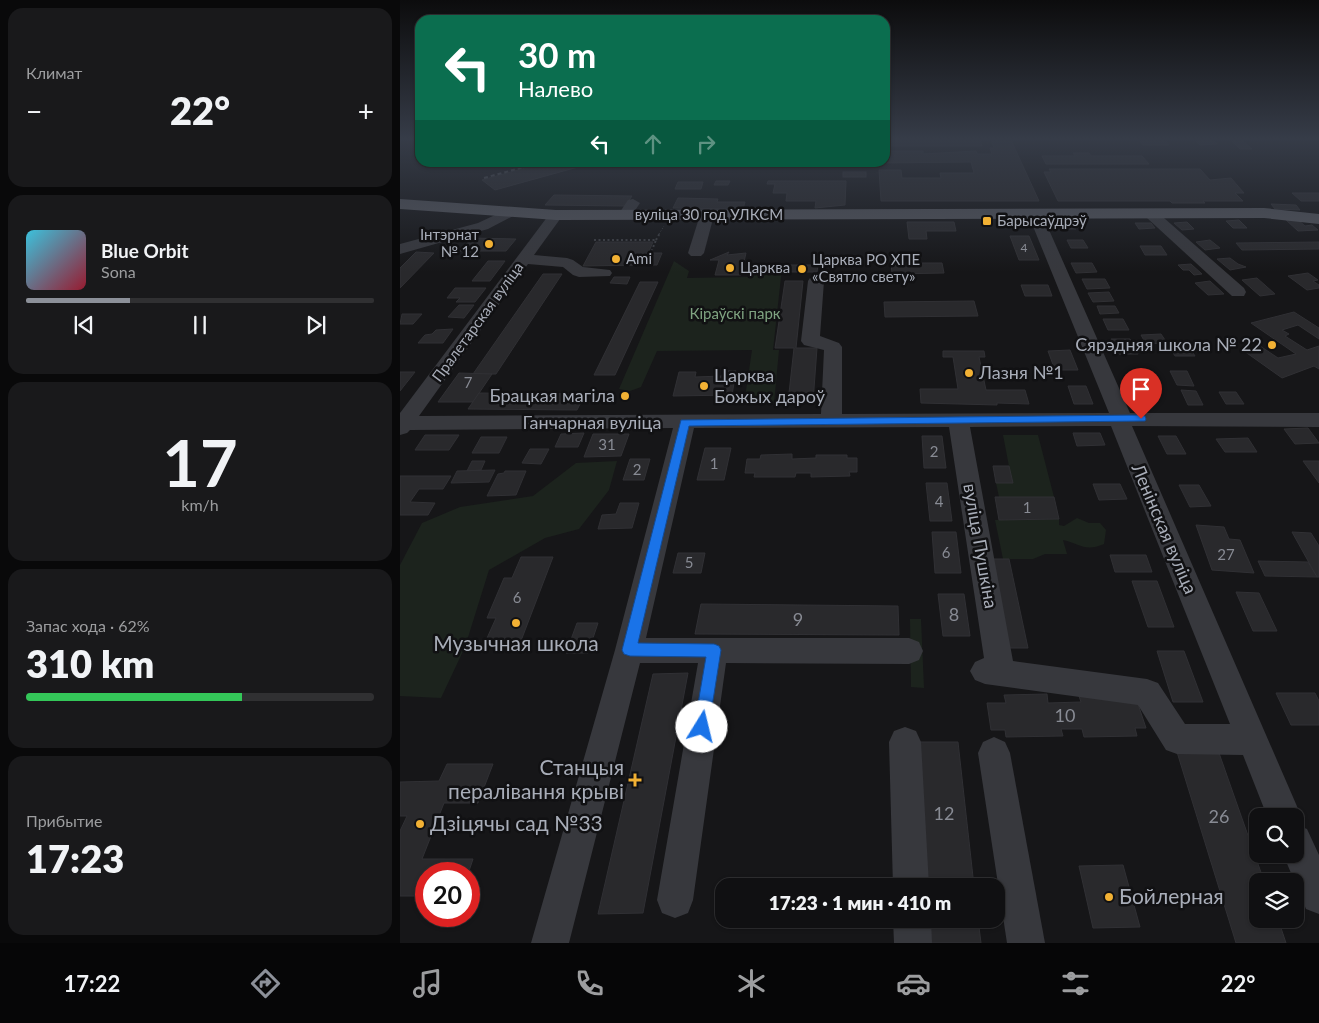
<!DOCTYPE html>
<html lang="ru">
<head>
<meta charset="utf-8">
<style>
  :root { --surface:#101012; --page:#19191b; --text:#f1f3f6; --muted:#9c9d9f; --line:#303032; --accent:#8c9099 }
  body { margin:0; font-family:Lato,sans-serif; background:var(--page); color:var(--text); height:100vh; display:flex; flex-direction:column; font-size:19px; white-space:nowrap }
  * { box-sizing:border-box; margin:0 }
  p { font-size:16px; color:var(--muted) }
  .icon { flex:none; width:28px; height:28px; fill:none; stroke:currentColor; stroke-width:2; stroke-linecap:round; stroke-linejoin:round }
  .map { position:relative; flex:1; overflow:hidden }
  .details { display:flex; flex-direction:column; gap:8px; padding:8px; background:#09090a; width:400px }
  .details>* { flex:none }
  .guide { position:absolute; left:15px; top:15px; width:475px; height:152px; border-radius:15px; box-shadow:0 1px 4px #0004,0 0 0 1px var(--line); background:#0b6e4f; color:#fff; overflow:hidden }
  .fabs { position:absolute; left:849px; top:808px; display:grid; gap:10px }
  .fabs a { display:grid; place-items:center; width:55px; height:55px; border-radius:10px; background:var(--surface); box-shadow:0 1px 4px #0004,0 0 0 1px var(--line); font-size:25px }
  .speed { position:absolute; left:15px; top:862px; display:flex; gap:10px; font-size:25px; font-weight:700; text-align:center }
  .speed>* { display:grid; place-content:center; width:65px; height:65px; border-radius:50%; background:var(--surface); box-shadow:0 1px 4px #0004,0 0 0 1px var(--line); line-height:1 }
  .speed .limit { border:8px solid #d22; background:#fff; color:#111 }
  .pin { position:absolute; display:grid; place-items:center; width:42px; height:42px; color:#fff; margin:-51px -21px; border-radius:50% 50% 50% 0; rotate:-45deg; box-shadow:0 0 5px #0007 }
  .pin .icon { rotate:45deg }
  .me { position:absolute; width:55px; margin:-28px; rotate:9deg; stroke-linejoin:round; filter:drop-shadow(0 0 4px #0008) }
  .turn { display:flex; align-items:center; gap:18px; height:105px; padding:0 20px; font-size:22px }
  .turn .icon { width:65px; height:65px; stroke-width:2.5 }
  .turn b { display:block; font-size:35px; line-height:42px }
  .lanes { display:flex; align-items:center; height:48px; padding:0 20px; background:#0003; justify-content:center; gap:25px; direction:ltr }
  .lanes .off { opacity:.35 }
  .big { font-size:38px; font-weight:800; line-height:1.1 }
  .details .card { flex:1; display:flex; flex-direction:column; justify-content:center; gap:8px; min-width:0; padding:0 18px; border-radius:15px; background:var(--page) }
  .details .dial { align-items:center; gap:0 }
  .dial b { font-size:65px; line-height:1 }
  .song { display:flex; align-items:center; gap:15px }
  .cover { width:60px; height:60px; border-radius:8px; background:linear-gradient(135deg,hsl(190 70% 55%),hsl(350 70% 35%)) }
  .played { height:5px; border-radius:2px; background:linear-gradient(90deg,var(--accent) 30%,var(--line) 30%) }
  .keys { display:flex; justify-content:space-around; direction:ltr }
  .heat { display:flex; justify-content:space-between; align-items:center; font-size:28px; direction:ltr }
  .charge { height:8px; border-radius:4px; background:linear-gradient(90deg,#34c759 62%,var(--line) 0) }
  .trip { position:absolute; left:315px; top:878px; width:290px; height:50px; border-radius:15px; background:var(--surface); box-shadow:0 1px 4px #0004,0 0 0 1px var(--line); font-weight:800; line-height:50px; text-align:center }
  .tab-bar { display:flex; height:80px; justify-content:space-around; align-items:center; background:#060607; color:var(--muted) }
  .tab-bar .icon { width:35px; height:35px }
  .tab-bar .active { color:var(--accent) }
  .tab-bar b { font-size:22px; color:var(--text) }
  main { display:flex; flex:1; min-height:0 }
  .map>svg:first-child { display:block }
  .green { fill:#1c231d }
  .building { fill:#29292c; stroke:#303034 }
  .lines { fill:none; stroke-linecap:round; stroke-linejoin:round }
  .path-far1 { stroke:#3d3f44; stroke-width:1; stroke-dasharray:1 2; stroke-linecap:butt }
  .path { stroke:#3d3f44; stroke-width:2; stroke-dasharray:2 2.5; stroke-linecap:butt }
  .minor { fill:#37383d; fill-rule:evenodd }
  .major { fill:#53555c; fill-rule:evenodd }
  .rail { stroke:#4a4c52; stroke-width:2; stroke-dasharray:4 3; stroke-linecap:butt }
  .route { fill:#1a73e8; stroke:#114b97 }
  .poi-dot { fill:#f2b134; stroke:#111113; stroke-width:2 }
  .labels { text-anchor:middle; stroke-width:5; stroke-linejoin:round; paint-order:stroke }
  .far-number-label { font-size:12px; fill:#888b94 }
  .far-street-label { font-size:15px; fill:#a8adb8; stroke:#111113 }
  .far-poi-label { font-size:15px; fill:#a8adb8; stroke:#111113; text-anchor:start }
  .far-park-label { font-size:15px; fill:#7fa381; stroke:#111113 }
  .number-label { font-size:15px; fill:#888b94 }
  .poi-label { font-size:18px; fill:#a8adb8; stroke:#111113; text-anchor:end }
  .street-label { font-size:18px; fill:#a8adb8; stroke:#111113 }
  .near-number-label { font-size:18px; fill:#888b94 }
  .near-poi-label { font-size:21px; fill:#a8adb8; stroke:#111113; text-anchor:start }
</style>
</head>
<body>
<main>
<section class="details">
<div class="card"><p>Климат</p>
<div class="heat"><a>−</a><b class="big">22°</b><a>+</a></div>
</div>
<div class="card">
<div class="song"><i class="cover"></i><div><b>Blue Orbit</b><p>Sona</p></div></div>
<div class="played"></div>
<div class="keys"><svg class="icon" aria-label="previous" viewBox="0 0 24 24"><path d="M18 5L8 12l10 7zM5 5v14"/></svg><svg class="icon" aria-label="pause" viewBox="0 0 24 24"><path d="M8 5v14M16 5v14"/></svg><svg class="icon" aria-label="next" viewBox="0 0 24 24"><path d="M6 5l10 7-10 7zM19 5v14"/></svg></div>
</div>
<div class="card dial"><b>17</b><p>km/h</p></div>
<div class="card"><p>Запас хода · 62%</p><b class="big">310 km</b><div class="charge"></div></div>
<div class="card"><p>Прибытие</p><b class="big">17:23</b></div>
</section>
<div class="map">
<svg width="919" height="943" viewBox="0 0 919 943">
  <rect width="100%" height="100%" fill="#161618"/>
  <g class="green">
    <polygon points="274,261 289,271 287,278 348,277 350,268 382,268 373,350 379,350 374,404 344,404 352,350 257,351 241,387 230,391 219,389"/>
    <polygon points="603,435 638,435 654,497 599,497 596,483 612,482"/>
    <polygon points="217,461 209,490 179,529 145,538 89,570 65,647 41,698 0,696 0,565 22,523 60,507 133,496 176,463"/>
    <path d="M677 518 689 523H700L706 530 704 544C685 552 680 544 663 540L667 554H645L633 559H603L595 520 659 519V525L664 526Z"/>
    <polygon points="510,619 521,619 524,688 511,687"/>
  </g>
  <g class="building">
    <polygon points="510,140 580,140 582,146 485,146 485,141"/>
    <polygon points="591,140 611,140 639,201 481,201 479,170 501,170 502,178 541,178 540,173 574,173 571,162 479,163 485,162 485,151 523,151 523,154 576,151 577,154 592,154 590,148 594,148"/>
    <polygon points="739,140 765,140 769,145 743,145"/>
    <polygon points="795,140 812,140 817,144 800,145"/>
    <polygon points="831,140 842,140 852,149 840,149"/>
    <polygon points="673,153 689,153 691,156 742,156 749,164 646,164 642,156 675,156"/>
    <polygon points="147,162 196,162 95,190 82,180"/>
    <polygon points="265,162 440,162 439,164 264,164"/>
    <polygon points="649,169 800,169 810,180 831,178 844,193 835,193 843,201 803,201 805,203 772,203 770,201 658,201 644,172 651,172"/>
    <rect x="443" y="172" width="23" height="5"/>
    <polygon points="316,181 330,181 328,185 314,185"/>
    <polygon points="368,181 446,181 445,205 415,208 416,201 386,201 387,193 373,193 375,184 367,184"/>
    <polygon points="278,182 303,182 301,189 275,189"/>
    <polygon points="892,193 919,193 919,201 901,201"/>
    <polygon points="154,195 232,196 225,206 145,205"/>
    <polygon points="278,198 318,199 317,202 345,202 343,209 273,208"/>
    <polygon points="871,204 896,205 900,210 875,209"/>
    <polygon points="657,220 671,220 676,229 661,229"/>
    <polygon points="839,220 847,228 833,228 826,221"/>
    <polygon points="886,220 898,220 905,226 912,225 918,230 898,231"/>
    <polygon points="507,222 554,222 556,231 526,231 527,239 509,239"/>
    <polygon points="787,222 794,229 782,230 774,223"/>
    <polygon points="735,223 751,223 755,228 739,229"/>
    <polygon points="610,236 629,236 639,260 619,260"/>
    <polygon points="72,238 116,239 106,251 60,251"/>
    <polygon points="667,240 683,240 688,248 671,248"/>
    <polygon points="810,240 820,248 805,250 796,242"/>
    <polygon points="196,242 253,242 243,265 183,266"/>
    <polygon points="919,242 919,249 842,250 836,243"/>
    <polygon points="740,246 761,246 767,255 745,255"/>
    <polygon points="16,252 34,253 0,288 0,268"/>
    <polygon points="329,252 327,255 346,253 341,275 315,275 319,260 310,260"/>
    <polygon points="248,253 262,253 257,265 243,265"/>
    <polygon points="830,258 838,264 846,267 830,270 817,259"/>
    <polygon points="88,261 105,261 90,281 72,281"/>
    <polygon points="491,263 542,263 544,273 492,274"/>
    <polygon points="671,263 692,263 697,272 676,273"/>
    <polygon points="791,264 802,274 794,275 789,270 783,270 778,265"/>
    <polygon points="388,265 418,265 417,272 387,272"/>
    <polygon points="908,273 918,280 913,281 919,285 919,288 907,290 888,276"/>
    <polygon points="143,274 162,274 96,374 73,374"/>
    <polygon points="214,277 230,277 227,284 210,283"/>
    <polygon points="857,278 875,294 860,296 842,280"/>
    <polygon points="682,279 705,279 710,288 687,289"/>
    <polygon points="385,281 403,281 396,348 417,348 413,402 388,402 394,348 375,348"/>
    <polygon points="810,281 824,294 808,295 795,283"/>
    <polygon points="240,282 258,282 215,375 194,375"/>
    <polygon points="621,285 648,285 652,296 625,296"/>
    <polygon points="55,288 86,288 75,302 56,302 60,298 47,298"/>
    <polygon points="709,292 714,301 693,302 688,293"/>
    <polygon points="574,301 578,316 485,317 484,302"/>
    <polygon points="59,305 74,305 64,318 48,317"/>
    <polygon points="697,306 715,306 719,313 700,314"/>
    <polygon points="894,312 919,328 919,339 898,325 882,330 889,334 885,336 907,350 919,346 919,369 914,366 882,378 844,351 860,346 878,358 896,354 851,323"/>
    <polygon points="2,314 22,314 13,324 0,324"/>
    <polygon points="703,319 723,319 729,330 708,330"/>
    <polygon points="53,329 43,343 18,343 25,335 32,334 36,330"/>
    <polygon points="761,334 767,343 746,344 741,335"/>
    <polygon points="711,339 730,339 738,354 719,354"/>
    <polygon points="770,348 790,348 795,356 775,356"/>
    <polygon points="670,350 678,370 655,370 648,351"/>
    <polygon points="543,351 584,351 585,357 579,357 586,390 625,390 629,404 597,403 597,405 521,403 520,389 558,389 553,357 543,357"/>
    <polygon points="323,371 336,371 332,395 273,396 279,372 296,372 295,377 322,376"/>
    <polygon points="770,371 787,371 794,386 777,385"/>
    <polygon points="0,372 15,372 0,391"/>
    <polygon points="59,373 92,374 73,402 38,402"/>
    <polygon points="668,386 686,386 693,404 674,404"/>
    <polygon points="781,390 796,391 803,405 788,405"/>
    <polygon points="819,392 836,392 844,404 826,404"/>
    <polygon points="79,393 185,394 177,410 68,409"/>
    <polygon points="908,428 919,443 895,444 884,429"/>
    <polygon points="184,433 178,447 155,447 161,434"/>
    <polygon points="673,433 700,433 705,445 677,446"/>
    <polygon points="193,434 229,434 221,456 184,457"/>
    <polygon points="25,435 59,435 49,450 15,450"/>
    <polygon points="522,436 542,436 546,468 524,468"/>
    <polygon points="758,436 776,436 786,454 767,454"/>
    <polygon points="81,437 107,437 99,453 72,453"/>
    <polygon points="848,438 857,452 825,452 816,439"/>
    <polygon points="305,448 331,448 324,480 297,480"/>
    <polygon points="130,449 149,449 141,464 122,463"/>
    <polygon points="392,454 392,459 416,458 416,455 447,455 447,458 457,458 457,472 449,472 450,476 411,477 411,473 396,473 395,477 354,477 355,473 345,473 347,459 360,459 361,455"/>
    <polygon points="230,459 250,459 244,480 223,480"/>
    <polygon points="72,461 85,461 81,470 67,471"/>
    <polygon points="903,461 919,461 919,483"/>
    <polygon points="593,466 609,466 613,483 596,483"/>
    <polygon points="95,470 89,482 51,483 57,471"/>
    <polygon points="105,471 126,471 116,495 87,496 98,474 104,473"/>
    <polygon points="0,476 51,476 43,489 19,489 10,502 35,503 28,515 0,515"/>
    <polygon points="526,483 547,483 552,521 530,521"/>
    <polygon points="693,484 720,484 727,499 699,500"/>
    <polygon points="779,485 799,485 811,506 790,507"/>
    <polygon points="595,497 654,497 659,519 599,520"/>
    <polygon points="220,503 239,503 232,528 198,529 202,515 216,514"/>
    <polygon points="796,525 824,527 829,539 840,540 854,573 812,570"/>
    <polygon points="532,532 556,532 561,573 535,573"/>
    <polygon points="892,532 911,533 919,546 919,577 917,577"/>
    <polygon points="278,553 305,553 301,573 273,573"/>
    <polygon points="710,555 746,555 752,572 715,572"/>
    <polygon points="121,557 153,557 119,646 83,647 96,618 87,618 104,578 112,578"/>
    <polygon points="592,559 609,559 628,648 608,648"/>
    <polygon points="858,561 908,562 917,577 865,576"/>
    <polygon points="732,581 757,581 774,627 748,627"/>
    <polygon points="836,592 859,593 877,631 853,631"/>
    <polygon points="538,594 564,594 570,636 543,636"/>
    <polygon points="301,604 498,606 499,635 295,634"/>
    <polygon points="177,623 198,623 188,653 166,653"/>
    <polygon points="757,651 784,651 803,702 773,702"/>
    <polygon points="288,673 243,913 198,914 253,674"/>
    <polygon points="876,693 915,693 919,701 919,725 891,725"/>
    <polygon points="647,694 648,703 681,702 679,696 737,701 746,728 735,728 737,736 684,737 682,729 661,729 663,736 606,737 605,730 591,730 587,703 606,703 604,695"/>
    <polygon points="517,742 558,742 574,886 527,886"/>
    <polygon points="777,752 819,753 864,881 858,881 858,919 878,919 886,943 836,943"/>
    <polygon points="47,764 93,764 78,803 44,803 22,859 73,859 68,874 26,874 26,896 0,896 0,831 7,816 0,816 0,782 39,781"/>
    <polygon points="723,865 740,927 693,928 679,866"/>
    <polygon points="529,919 578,919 581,943 531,943"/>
  </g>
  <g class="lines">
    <polyline class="path-far1" points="259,234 264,226"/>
    <g class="path">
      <polyline points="194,240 256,240 252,250"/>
      <polyline points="256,240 260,233"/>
    </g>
    <g class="minor">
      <polygon points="233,199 240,203 230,218 220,218 218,215 228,200"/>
      <polygon points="110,208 117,212 115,215 88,229 0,254 0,244 78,223"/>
      <path d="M635 210 642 214 730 413H919V427L732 426 896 804 901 816 897 825 907 829 919 855V914L906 909 883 854H895V816H867L843 755 777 754 766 750 738 705 585 684 575 680 570 671 575 662 584 658 549 427 294 428 246 638H509L519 642 523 651 519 660 509 664 326 663 293 900 288 913 275 918 262 913 257 900 298 663H240L169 943H131L215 650 273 428 10 430 7 433 0 435V413L151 212 156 211 163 215 134 255 167 258 173 260 183 267 210 270 212 273 210 276 179 277 173 275 163 267 128 264 19 416 421 414 424 350 404 345 401 341 408 281 410 278H422L424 281 420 336 439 343 442 347V414L709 413 628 214ZM690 426H711L830 724H785L758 683 747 679 613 661 570 427Z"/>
      <polygon points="751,210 756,211 844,288 846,292 844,296 832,296 746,217 744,214 746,211"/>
      <polygon points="307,211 314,215 304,253 301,256 291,256 288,253 300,215"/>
      <polygon points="505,727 516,731 521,742 529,886 493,886 489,742 494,731"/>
      <polygon points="594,737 605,742 610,753 645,943 607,943 578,753 583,742"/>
      <polygon points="493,919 531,919 532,943 494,943"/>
    </g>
    <polygon class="major" points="0,199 156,210 864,208 919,214 919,224 864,218 156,220 0,209"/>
    <polyline class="rail" points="84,178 142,162"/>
  </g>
  <linearGradient id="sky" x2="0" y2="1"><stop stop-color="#0c0c0d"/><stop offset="0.51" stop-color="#363c48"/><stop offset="1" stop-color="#363c48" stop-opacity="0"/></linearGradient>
  <rect width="919" height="272" fill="url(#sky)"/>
  <polygon class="route" points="741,415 745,416 746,419 745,421 289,426 238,643 314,644 319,646 321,650 308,732 302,734 297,732 294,727 306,657 230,656 224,654 222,650 281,420"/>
  <g class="poi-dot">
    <rect x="582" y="216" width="10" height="10" rx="2.5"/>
    <circle cx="89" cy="244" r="5"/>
    <circle cx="216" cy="259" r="5"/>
    <circle cx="330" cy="268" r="5"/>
    <circle cx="402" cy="269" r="5"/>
    <circle cx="872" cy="345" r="5"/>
    <circle cx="569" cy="373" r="5"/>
    <circle cx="304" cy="386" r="5"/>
    <circle cx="225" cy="396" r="5"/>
    <circle cx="116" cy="623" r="5"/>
    <path d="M232.5 772.5h5v5h5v5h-5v5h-5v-5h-5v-5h5z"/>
    <circle cx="20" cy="824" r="5"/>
    <circle cx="709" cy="897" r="5"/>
  </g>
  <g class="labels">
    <g class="far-number-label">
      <text x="624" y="252">4</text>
    </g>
    <g class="far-street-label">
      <text x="309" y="220">вуліца 30 год УЛКСМ</text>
      <text transform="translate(78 322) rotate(-54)" y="5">Пралетарская вуліца</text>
    </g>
    <g class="far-poi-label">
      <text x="597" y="226">Барысаўдрэў</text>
      <text x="79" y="240" text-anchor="end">Інтэрнат<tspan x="79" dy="17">№ 12</tspan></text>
      <text x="226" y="264">Ami</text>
      <text x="412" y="265">Царква РО ХПЕ<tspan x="412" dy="17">«Святло свету»</tspan></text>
      <text x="340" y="273">Царква</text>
    </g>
    <g class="far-park-label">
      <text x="335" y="319">Кіраўскі парк</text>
    </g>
    <g class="number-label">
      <text x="68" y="388">7</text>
      <text x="207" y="450">31</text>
      <text x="534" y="457">2</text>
      <text x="314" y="469">1</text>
      <text x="237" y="475">2</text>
      <text x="539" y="507">4</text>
      <text x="627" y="513">1</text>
      <text x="546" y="558">6</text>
      <text x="826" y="560">27</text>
      <text x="289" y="568">5</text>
      <text x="117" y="603">6</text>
    </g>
    <g class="poi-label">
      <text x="862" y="351">Сярэдняя школа № 22</text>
      <text x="579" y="379" text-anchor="start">Лазня №1</text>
      <text x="314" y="382" text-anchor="start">Царква<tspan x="314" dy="21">Божых дароў</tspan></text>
      <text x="215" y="402">Брацкая магіла</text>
    </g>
    <g class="street-label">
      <text x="192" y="429">Ганчарная вуліца</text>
      <text transform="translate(764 529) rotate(67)" y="6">Ленінская вуліца</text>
      <text transform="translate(580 546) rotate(80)" y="6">вуліца Пушкіна</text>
    </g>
    <g class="near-number-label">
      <text x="554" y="621">8</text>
      <text x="398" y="626">9</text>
      <text x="665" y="722">10</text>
      <text x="544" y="820">12</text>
      <text x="819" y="823">26</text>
    </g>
    <g class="near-poi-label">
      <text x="116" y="651" text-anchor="middle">Музычная школа</text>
      <text x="224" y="775" text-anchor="end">Станцыя<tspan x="224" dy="24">пералівання крыві</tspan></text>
      <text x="30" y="831">Дзіцячы сад №33</text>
      <text x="719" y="904">Бойлерная</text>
    </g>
  </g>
</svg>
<div class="fabs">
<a><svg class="icon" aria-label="search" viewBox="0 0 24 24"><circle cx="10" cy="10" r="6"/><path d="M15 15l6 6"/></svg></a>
<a><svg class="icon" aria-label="layers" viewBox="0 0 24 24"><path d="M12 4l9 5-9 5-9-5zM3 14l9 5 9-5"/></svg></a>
</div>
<div class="speed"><div class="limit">20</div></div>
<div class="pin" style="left:741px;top:419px;background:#d93025"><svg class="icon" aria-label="arrive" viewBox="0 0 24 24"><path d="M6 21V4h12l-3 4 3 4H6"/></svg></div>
<svg class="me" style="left:302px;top:727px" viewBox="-20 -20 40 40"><circle r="19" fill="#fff"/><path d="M0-13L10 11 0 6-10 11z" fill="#1a73e8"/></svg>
<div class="trip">17:23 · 1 мин · 410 m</div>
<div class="guide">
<div class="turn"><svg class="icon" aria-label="left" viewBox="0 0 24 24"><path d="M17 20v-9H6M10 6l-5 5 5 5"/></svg><div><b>30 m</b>Налево</div></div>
<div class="lanes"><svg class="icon" aria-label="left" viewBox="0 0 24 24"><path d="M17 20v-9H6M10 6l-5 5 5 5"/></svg><svg class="icon off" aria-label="ahead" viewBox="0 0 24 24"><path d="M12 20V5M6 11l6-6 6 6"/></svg><svg class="icon off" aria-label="right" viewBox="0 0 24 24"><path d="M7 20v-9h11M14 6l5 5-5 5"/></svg></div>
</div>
</div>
</main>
<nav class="tab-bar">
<b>17:22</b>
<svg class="icon active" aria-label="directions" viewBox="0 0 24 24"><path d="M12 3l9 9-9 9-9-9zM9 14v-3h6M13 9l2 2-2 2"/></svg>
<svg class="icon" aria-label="music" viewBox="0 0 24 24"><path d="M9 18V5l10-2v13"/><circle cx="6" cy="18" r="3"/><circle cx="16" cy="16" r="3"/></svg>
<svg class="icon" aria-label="phone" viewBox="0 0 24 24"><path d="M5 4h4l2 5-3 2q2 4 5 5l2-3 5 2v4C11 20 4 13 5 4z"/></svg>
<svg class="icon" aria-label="climate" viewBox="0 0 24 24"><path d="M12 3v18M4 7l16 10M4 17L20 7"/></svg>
<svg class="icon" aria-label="car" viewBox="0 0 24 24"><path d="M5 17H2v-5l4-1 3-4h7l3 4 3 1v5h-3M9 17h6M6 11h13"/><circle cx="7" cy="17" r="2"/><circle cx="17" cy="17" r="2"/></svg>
<svg class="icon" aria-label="filters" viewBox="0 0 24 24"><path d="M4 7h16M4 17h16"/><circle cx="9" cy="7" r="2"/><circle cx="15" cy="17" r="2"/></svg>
<b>22°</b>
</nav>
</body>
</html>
